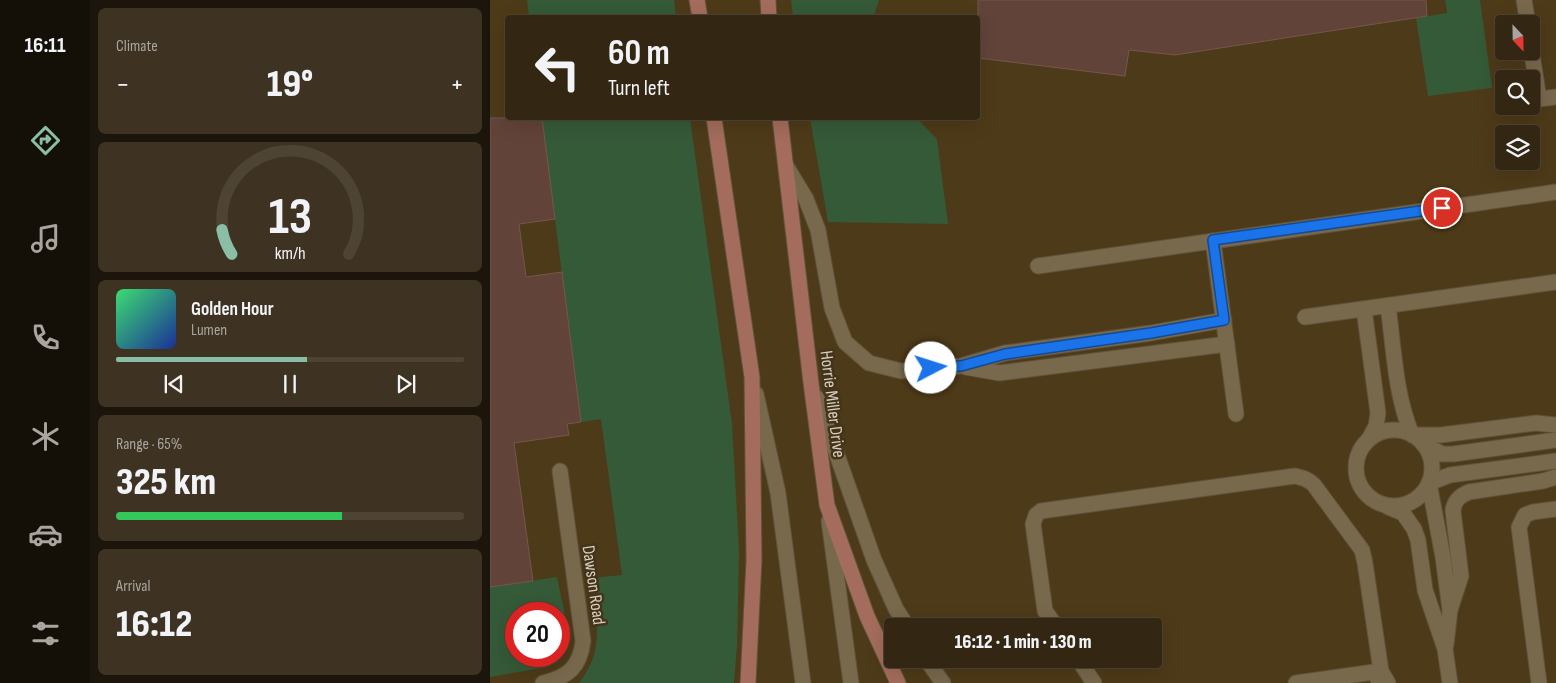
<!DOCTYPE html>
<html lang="en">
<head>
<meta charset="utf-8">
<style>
  :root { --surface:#332714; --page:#3e3322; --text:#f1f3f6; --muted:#a9a5a0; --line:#4e4434; --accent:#8abfa5 }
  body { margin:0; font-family:"Sofia Sans Condensed",sans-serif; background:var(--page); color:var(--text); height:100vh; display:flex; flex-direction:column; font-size:19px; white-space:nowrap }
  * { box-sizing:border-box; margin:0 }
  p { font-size:16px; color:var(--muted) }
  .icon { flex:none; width:28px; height:28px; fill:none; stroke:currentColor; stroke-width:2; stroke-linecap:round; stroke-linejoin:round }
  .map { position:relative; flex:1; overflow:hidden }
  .details { display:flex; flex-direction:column; gap:8px; padding:8px; background:#1c150b; width:400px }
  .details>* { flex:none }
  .guide { position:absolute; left:15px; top:15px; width:475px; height:105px; border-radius:5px; box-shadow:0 5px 20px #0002,0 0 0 1px var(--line); background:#332714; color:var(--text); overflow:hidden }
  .needle { width:32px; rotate:158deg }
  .controls { position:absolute; left:1005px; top:15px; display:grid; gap:10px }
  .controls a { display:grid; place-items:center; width:45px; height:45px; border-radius:5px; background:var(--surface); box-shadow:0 5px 20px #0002,0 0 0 1px var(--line); font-size:25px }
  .speed { position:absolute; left:15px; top:602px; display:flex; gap:10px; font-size:25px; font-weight:700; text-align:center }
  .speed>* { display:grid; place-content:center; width:65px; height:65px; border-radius:50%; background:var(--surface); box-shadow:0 5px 20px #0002,0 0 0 1px var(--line); line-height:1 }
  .speed .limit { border:8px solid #d22; background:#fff; color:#111 }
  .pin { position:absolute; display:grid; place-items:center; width:42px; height:42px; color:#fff; margin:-21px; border:2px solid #fff; border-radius:50%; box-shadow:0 1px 5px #0007 }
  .me { position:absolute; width:55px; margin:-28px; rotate:85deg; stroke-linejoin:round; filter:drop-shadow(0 0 4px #0008) }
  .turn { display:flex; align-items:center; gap:18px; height:105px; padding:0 20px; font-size:22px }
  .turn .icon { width:65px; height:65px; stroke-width:2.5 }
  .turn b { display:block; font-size:35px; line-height:42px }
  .big { font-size:38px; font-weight:800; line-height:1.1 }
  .details .widget { flex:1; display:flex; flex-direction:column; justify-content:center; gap:8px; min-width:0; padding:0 18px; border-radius:8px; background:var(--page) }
  .details .dial { align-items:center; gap:0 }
  .dial svg { height:130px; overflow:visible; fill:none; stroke:var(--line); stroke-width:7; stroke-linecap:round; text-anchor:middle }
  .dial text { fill:var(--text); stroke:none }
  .song { display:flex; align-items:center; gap:15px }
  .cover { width:60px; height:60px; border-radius:8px; background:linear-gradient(135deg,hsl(140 70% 55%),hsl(230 70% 35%)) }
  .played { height:5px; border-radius:2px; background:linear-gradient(90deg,var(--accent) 55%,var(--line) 55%) }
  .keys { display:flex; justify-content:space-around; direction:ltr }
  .heat { display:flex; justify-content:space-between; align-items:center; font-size:28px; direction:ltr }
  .charge { height:8px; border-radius:4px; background:linear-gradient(90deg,#34c759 65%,var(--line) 0) }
  .trip { position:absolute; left:394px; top:618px; width:278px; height:50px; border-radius:5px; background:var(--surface); box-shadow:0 5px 20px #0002,0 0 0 1px var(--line); font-weight:800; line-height:50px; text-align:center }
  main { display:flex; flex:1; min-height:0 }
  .tab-bar { display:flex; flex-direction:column; width:90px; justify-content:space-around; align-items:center; background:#141008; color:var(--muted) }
  .tab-bar .icon { width:35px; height:35px }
  .tab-bar .selected { color:var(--accent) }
  .tab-bar b { font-size:22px; color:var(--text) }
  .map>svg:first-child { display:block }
  .built { fill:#4d3a18; fill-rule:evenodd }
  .green { fill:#355a38; fill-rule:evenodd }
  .building { fill:#614339; stroke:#76574c }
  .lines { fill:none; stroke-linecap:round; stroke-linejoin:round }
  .lane-casing { stroke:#5e523b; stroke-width:17 }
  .street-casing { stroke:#5e523b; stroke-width:17 }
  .primary-casing { stroke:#5e523b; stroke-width:17 }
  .lane { stroke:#78684c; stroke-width:15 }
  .street { stroke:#78684c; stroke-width:15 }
  .primary { stroke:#a46c5c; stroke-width:15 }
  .route-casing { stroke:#114b97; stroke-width:12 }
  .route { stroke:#1a73e8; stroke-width:9 }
  .labels { text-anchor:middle; stroke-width:5; stroke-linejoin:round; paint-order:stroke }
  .street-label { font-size:18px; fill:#d9d0c1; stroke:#44341a }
</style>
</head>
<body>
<main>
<nav class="tab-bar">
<b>16:11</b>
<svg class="icon selected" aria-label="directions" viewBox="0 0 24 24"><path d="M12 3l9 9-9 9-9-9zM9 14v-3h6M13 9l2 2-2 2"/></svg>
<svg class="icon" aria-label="music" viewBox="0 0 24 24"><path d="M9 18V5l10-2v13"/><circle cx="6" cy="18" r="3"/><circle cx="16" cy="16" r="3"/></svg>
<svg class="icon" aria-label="phone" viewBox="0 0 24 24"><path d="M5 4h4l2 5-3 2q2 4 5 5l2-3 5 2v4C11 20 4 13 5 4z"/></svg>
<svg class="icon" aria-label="climate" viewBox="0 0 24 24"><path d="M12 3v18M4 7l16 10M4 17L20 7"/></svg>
<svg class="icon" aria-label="car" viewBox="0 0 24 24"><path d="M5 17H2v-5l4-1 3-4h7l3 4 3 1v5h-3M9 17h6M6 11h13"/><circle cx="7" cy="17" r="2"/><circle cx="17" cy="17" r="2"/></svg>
<svg class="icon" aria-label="filters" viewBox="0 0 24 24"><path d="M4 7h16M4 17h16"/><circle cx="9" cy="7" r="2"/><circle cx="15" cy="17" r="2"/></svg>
</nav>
<section class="details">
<div class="widget"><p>Climate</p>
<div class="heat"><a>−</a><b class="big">19°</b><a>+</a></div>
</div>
<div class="widget dial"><svg viewBox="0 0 100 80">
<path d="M14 69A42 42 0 1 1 86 69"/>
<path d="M14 69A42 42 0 0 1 8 54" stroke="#8abfa5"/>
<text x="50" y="56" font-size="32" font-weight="700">13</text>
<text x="50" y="72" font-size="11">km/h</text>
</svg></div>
<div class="widget">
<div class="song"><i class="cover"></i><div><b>Golden Hour</b><p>Lumen</p></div></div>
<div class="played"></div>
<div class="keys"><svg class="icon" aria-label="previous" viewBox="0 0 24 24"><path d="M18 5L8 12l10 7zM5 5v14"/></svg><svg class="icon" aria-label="pause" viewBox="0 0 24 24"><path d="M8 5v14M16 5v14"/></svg><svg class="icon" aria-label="next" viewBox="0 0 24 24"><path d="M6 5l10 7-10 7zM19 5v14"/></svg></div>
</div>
<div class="widget"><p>Range · 65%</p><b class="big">325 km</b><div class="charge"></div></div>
<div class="widget"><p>Arrival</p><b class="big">16:12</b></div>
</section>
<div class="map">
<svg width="1066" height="683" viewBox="0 0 1066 683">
  <rect width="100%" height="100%" fill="#44341a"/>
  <path class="built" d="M0 0H1066V683H0ZM18 18H488V118H18ZM1014 24H1041V51H1014ZM1014 79H1041V106H1014ZM1014 134H1041V161H1014ZM26 614H69V656H26ZM402 626H662V659H402Z"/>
  <g class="green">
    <polygon points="37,0 184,0 186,17 39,17"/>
    <polygon points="301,0 389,0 383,18 303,17"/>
    <polygon points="955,0 990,0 1002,88 938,96 926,18 957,13"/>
    <path d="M52 118H200L242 424 249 550 247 646 244 683H89C116 649 106 618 101 578L132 575 111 419 91 422Z"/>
    <polygon points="320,118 426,118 447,139 458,224 338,222"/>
    <path d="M67 577C72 604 89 654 57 667L0 677V587ZM26 614H69V656H26Z"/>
  </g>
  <g class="building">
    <polygon points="488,0 936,0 937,16 685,55 639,50 635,76 488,58"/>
    <polygon points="0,118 52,118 65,219 29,224 36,277 72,272 91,422 77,424 79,435 24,443 43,581 0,587"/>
  </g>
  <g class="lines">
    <defs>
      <g id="lane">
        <polyline points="1034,0 1038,24"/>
        <polyline points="1041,48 1049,99 1066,97"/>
        <polyline points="296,166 316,199 328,230 342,308 355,342 379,363 411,371 471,366 515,353 661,333 734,320"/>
        <polyline points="723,241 746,414"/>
        <polyline points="548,266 1066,192"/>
        <path d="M898 306C904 349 905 394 922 435"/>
        <polyline points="874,309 888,413 886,426 879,439"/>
        <polyline points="815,317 1066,282"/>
        <polyline points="475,367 509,373 737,344"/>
        <circle cx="904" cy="468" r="38"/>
        <polyline points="923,435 951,435 1046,423 1066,425"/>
        <polyline points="933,444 952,454 963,454 1066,440"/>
        <polyline points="939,483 953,557 960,610 956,645"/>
        <polyline points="939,483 960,475 1066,461"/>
        <polyline points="898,507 913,513 924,529 928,540 935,590 955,649 960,683"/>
        <path d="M960 610 971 576 963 511C964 501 969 496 979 492L1053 481 1066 477"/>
        <path d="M566 626 555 611 543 524 546 515 551 511 805 476C813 478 818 479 824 485L872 550 875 563 891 671 898 683"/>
        <polyline points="588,659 604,683"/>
        <path d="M53 683C78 677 90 667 93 641L70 471"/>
        <polyline points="806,683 891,671 888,680"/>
        <polyline points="1049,683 1029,527 1035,515 1043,512 1066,509"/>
      </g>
      <g id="street">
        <polyline points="266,394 288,493 313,683"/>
        <polyline points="327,398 384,560 406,609 417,626"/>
        <polyline points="339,521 361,683"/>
        <polyline points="436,659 453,683"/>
      </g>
      <g id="primary">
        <polyline points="207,0 210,18"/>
        <polyline points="278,0 279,18"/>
        <polyline points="224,118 262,377 264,560 258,683"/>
        <polyline points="290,118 321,383 337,505 377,616 408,683"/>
      </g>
    </defs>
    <use href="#lane" class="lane-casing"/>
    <use href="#street" class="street-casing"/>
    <use href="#primary" class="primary-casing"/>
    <use href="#lane" class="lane"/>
    <use href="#street" class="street"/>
    <use href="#primary" class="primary"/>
  </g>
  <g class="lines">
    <defs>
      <polyline id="route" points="441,368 471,366 515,354 661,333 734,320 723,240 952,208"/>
    </defs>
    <use href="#route" class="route-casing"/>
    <use href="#route" class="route"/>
  </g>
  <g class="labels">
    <g class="street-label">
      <text transform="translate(343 404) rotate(83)" y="6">Horrie Miller Drive</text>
      <text transform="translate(104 585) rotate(82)" y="6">Dawson Road</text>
    </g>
  </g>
</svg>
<div class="controls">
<a><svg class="needle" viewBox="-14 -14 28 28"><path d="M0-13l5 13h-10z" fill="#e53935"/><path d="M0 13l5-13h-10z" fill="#a9a5a0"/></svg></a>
<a><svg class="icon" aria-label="search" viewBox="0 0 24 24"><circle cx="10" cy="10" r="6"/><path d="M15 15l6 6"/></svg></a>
<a><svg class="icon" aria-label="layers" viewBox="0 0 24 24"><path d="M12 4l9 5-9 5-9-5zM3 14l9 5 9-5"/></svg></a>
</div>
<div class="speed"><div class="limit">20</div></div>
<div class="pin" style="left:952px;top:208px;background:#d93025"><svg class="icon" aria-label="arrive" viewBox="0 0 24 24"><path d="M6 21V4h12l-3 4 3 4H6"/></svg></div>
<svg class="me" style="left:441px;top:368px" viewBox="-20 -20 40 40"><circle r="19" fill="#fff"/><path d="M0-13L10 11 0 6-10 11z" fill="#1a73e8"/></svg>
<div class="trip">16:12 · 1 min · 130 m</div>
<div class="guide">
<div class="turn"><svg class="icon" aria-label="left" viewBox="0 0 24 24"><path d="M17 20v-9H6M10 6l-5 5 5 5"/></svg><div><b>60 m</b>Turn left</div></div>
</div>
</div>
</main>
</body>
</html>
